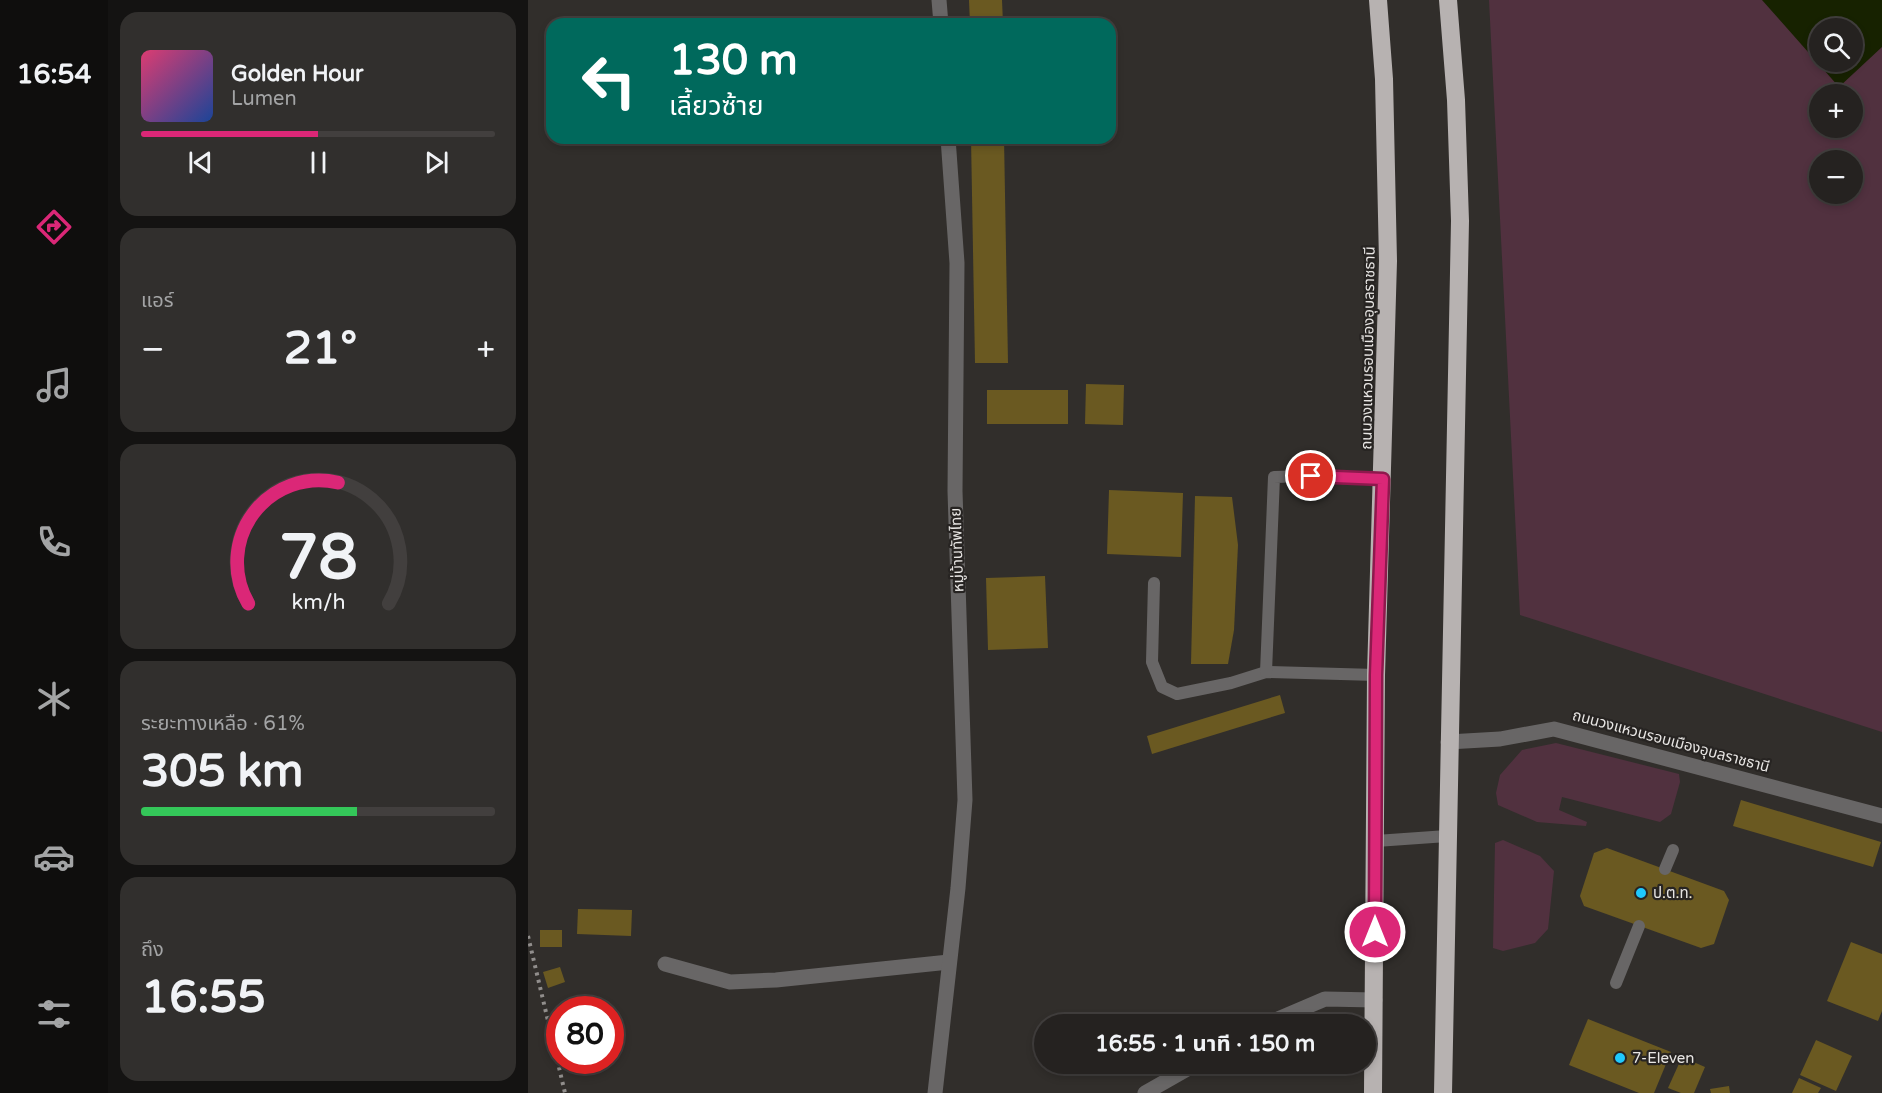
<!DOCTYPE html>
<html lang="th">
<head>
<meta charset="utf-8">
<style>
  :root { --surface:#252220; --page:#312f2d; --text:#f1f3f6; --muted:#a3a4a5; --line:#423f3e; --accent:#db2777 }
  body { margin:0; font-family:"Varela Round","Noto Sans Thai",sans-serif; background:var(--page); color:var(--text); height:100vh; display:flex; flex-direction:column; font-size:22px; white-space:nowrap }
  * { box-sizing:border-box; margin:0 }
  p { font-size:20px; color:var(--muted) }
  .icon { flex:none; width:33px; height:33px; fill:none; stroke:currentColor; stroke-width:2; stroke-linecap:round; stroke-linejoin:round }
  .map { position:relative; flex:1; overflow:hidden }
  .details { display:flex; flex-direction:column; gap:12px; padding:12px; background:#141312; width:420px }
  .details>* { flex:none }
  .top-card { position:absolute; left:18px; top:18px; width:570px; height:126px; border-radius:18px; box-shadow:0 3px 9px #0003,0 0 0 2px var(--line); background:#00695c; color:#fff; overflow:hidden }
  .tools { position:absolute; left:1281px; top:18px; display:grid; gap:12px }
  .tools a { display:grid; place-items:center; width:54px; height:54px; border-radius:50%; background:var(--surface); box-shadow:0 3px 9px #0003,0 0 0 2px var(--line); font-size:30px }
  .speed { position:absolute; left:18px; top:996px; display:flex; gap:12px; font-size:30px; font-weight:700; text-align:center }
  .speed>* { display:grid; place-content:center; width:78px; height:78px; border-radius:50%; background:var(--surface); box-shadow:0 3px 9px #0003,0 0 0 2px var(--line); line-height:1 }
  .speed .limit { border:9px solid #d22; background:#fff; color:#111 }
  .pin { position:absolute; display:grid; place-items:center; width:51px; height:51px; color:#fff; margin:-26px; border:3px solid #fff; border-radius:50%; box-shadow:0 2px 6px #0007 }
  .me { position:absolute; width:66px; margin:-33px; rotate:0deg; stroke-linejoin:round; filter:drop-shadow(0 0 4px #0008) }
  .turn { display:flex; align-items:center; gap:21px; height:126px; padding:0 24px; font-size:27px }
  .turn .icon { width:78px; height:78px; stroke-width:2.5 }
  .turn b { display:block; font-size:42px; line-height:51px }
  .big { font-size:45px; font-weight:700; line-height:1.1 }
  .details .tile { flex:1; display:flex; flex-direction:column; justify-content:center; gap:9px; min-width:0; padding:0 21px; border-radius:18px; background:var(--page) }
  .details .dial { align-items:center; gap:0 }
  .dial svg { height:156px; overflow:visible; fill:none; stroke:var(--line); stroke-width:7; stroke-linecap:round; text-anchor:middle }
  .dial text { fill:var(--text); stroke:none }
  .song { display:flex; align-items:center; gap:18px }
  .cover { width:72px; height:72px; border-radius:9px; background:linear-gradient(135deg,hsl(340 70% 55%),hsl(220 70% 35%)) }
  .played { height:6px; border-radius:3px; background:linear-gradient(90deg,var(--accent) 50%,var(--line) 50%) }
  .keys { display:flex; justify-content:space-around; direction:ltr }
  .heat { display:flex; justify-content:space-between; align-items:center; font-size:33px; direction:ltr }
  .charge { height:9px; border-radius:4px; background:linear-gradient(90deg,#34c759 61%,var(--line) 0) }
  .trip { position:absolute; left:506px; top:1014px; width:342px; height:60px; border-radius:30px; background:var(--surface); box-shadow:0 3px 9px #0003,0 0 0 2px var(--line); font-weight:700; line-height:60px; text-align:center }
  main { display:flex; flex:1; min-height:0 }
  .dock { display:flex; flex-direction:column; width:108px; justify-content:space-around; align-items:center; background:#0f0e0d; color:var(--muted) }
  .dock .icon { width:42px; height:42px }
  .dock .selected { color:var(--accent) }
  .dock b { font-size:27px; color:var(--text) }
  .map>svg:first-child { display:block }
  .green { fill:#51313f; fill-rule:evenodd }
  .water { fill:#172200; fill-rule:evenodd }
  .building { fill:#6a5921 }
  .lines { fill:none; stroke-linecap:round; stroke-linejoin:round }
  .path { stroke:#918e8c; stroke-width:4; stroke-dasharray:3 4.5; stroke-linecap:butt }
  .lane { stroke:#686666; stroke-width:12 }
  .street { stroke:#686666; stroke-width:15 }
  .highway { stroke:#b7b2b1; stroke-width:18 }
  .route-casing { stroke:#8e194d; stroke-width:15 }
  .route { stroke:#db2777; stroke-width:10 }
  .poi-dot { fill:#1fc9fd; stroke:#272422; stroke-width:2 }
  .labels { text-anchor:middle; stroke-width:4.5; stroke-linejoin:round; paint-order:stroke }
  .street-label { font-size:15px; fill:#e8e6e4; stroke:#272422 }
  .poi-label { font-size:15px; fill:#e8e6e4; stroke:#272422; text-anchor:start }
</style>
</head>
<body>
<main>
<nav class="dock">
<b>16:54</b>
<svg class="icon selected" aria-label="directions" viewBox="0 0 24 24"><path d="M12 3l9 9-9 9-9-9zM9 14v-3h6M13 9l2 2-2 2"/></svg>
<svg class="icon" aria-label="music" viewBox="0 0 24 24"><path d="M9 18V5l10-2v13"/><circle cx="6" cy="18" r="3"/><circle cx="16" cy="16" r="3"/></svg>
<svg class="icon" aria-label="phone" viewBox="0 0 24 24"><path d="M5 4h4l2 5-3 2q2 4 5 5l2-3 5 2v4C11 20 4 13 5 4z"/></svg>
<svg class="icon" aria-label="climate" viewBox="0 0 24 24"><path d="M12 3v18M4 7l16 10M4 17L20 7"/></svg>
<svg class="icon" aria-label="car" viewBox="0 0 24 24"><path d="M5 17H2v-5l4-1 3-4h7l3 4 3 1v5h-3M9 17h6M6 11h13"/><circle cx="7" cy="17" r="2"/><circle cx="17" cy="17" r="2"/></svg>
<svg class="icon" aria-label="filters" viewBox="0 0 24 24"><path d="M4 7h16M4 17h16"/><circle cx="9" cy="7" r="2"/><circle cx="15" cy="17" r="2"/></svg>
</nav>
<section class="details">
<div class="tile">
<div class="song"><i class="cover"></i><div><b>Golden Hour</b><p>Lumen</p></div></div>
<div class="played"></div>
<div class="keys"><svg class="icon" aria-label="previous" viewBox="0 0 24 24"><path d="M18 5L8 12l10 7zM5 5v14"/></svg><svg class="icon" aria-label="pause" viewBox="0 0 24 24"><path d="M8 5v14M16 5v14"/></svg><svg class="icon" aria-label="next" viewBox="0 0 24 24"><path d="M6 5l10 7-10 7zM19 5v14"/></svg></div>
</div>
<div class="tile"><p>แอร์</p>
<div class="heat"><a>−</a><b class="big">21°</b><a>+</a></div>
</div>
<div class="tile dial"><svg viewBox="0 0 100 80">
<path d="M14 69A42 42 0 1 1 86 69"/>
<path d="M14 69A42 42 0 0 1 60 7" stroke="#db2777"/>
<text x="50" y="56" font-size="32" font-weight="700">78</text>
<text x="50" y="72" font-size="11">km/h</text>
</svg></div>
<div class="tile"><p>ระยะทางเหลือ · 61%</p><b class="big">305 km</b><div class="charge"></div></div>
<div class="tile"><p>ถึง</p><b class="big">16:55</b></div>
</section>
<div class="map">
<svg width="1354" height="1093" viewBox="0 0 1354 1093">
  <rect width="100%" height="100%" fill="#312e2b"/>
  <g class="green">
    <path d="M961 0H1354V732L992 615ZM1292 28H1324V62H1292ZM1292 94H1324V128H1292ZM1292 160H1324V194H1292Z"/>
    <polygon points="1028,743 1151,774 1152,782 1143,814 1132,822 1034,797 1031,810 1059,822 1058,826 1009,822 970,805 968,793 972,775 994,750"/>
    <polygon points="975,840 1012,856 1026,871 1020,929 1007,943 975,951 965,948 967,843"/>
  </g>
  <path class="water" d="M1234 0H1354V47L1311 87ZM1292 28H1324V62H1292Z"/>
  <g class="building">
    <polygon points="441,0 474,0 475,24 442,24"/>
    <polygon points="443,138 476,138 480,363 447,363"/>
    <polygon points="558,384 596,385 595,425 557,424"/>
    <rect x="459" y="390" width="81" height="34"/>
    <polygon points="581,490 655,493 653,557 579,554"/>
    <polygon points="667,496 704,497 710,545 706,630 700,664 663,664"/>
    <polygon points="517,576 520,648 460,650 458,578"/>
    <polygon points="752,695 757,713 624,754 619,736"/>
    <polygon points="1213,800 1353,842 1345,867 1205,826"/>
    <polygon points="1079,848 1196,891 1201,900 1186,944 1173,948 1056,906 1052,896 1066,853"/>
    <polygon points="50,909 104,910 103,936 49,934"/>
    <rect x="12" y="930" width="22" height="17"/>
    <polygon points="1323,942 1354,954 1354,1011 1350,1021 1299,1001"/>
    <polygon points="32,967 37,982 20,988 15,972"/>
    <polygon points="1060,1019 1143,1052 1126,1093 1111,1093 1041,1065"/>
    <polygon points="1288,1040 1324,1056 1308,1091 1272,1075"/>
    <polygon points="1154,1057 1177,1067 1166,1093 1153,1093 1140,1088"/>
    <polygon points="1271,1078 1293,1088 1290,1093 1264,1093"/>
    <polygon points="1201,1086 1202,1093 1183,1093 1182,1089"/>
  </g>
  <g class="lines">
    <polyline class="path" points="0,936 37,1093"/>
    <g class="lane">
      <polyline points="626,583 624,662 634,687 649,694 703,683 738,672 848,675"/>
      <polyline points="738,672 746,477 783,476 855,479"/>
      <polyline points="848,841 919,836"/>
      <polyline points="1137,869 1145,850"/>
      <polyline points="1088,983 1111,926"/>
    </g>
    <g class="street">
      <polyline points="411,0 413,24"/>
      <polyline points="920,742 972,739 1026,729 1354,816"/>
      <polyline points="137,964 202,982 248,980 421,962"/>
      <polyline points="738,1024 797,999 847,1000"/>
      <polyline points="407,1093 430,888 437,800 427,491 429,263 420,138"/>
      <polyline points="617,1093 668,1064"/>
    </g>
    <g class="highway">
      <polyline points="845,1093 848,675 860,261 856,79 850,0"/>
      <polyline points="915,1093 932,221 928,100 920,0"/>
    </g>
  </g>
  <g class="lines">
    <defs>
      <polyline id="route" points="783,476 855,479 848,675 847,932"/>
    </defs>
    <use href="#route" class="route-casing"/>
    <use href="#route" class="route"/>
  </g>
  <g class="poi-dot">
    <circle cx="1113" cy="893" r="6"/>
    <circle cx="1092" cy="1058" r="6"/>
  </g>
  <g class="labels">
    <g class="street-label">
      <text transform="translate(840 348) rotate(-89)" y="5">ถนนวงแหวนรอบเมืองอุบลราชธานี</text>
      <text transform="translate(429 550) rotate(-92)" y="5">หมู่บ้านทัพไทย</text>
      <text transform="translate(1143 741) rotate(15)" y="5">ถนนวงแหวนรอบเมืองอุบลราชธานี</text>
    </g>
    <g class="poi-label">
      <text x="1125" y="898">ป.ต.ท.</text>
      <text x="1104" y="1063">7-Eleven</text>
    </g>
  </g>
</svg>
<div class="tools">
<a><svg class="icon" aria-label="search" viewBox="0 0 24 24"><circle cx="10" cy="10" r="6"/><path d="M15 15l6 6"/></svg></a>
<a>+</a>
<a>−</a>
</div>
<div class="speed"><div class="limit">80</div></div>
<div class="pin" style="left:783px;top:476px;background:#d93025"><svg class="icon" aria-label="arrive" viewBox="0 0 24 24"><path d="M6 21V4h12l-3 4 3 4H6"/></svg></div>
<svg class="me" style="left:847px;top:932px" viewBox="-20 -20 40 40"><circle r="17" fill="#db2777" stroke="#fff" stroke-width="3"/><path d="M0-11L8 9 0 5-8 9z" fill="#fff"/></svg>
<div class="trip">16:55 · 1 นาที · 150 m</div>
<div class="top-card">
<div class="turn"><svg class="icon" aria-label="left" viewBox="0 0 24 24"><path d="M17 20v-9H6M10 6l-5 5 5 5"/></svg><div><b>130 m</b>เลี้ยวซ้าย</div></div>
</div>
</div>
</main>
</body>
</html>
